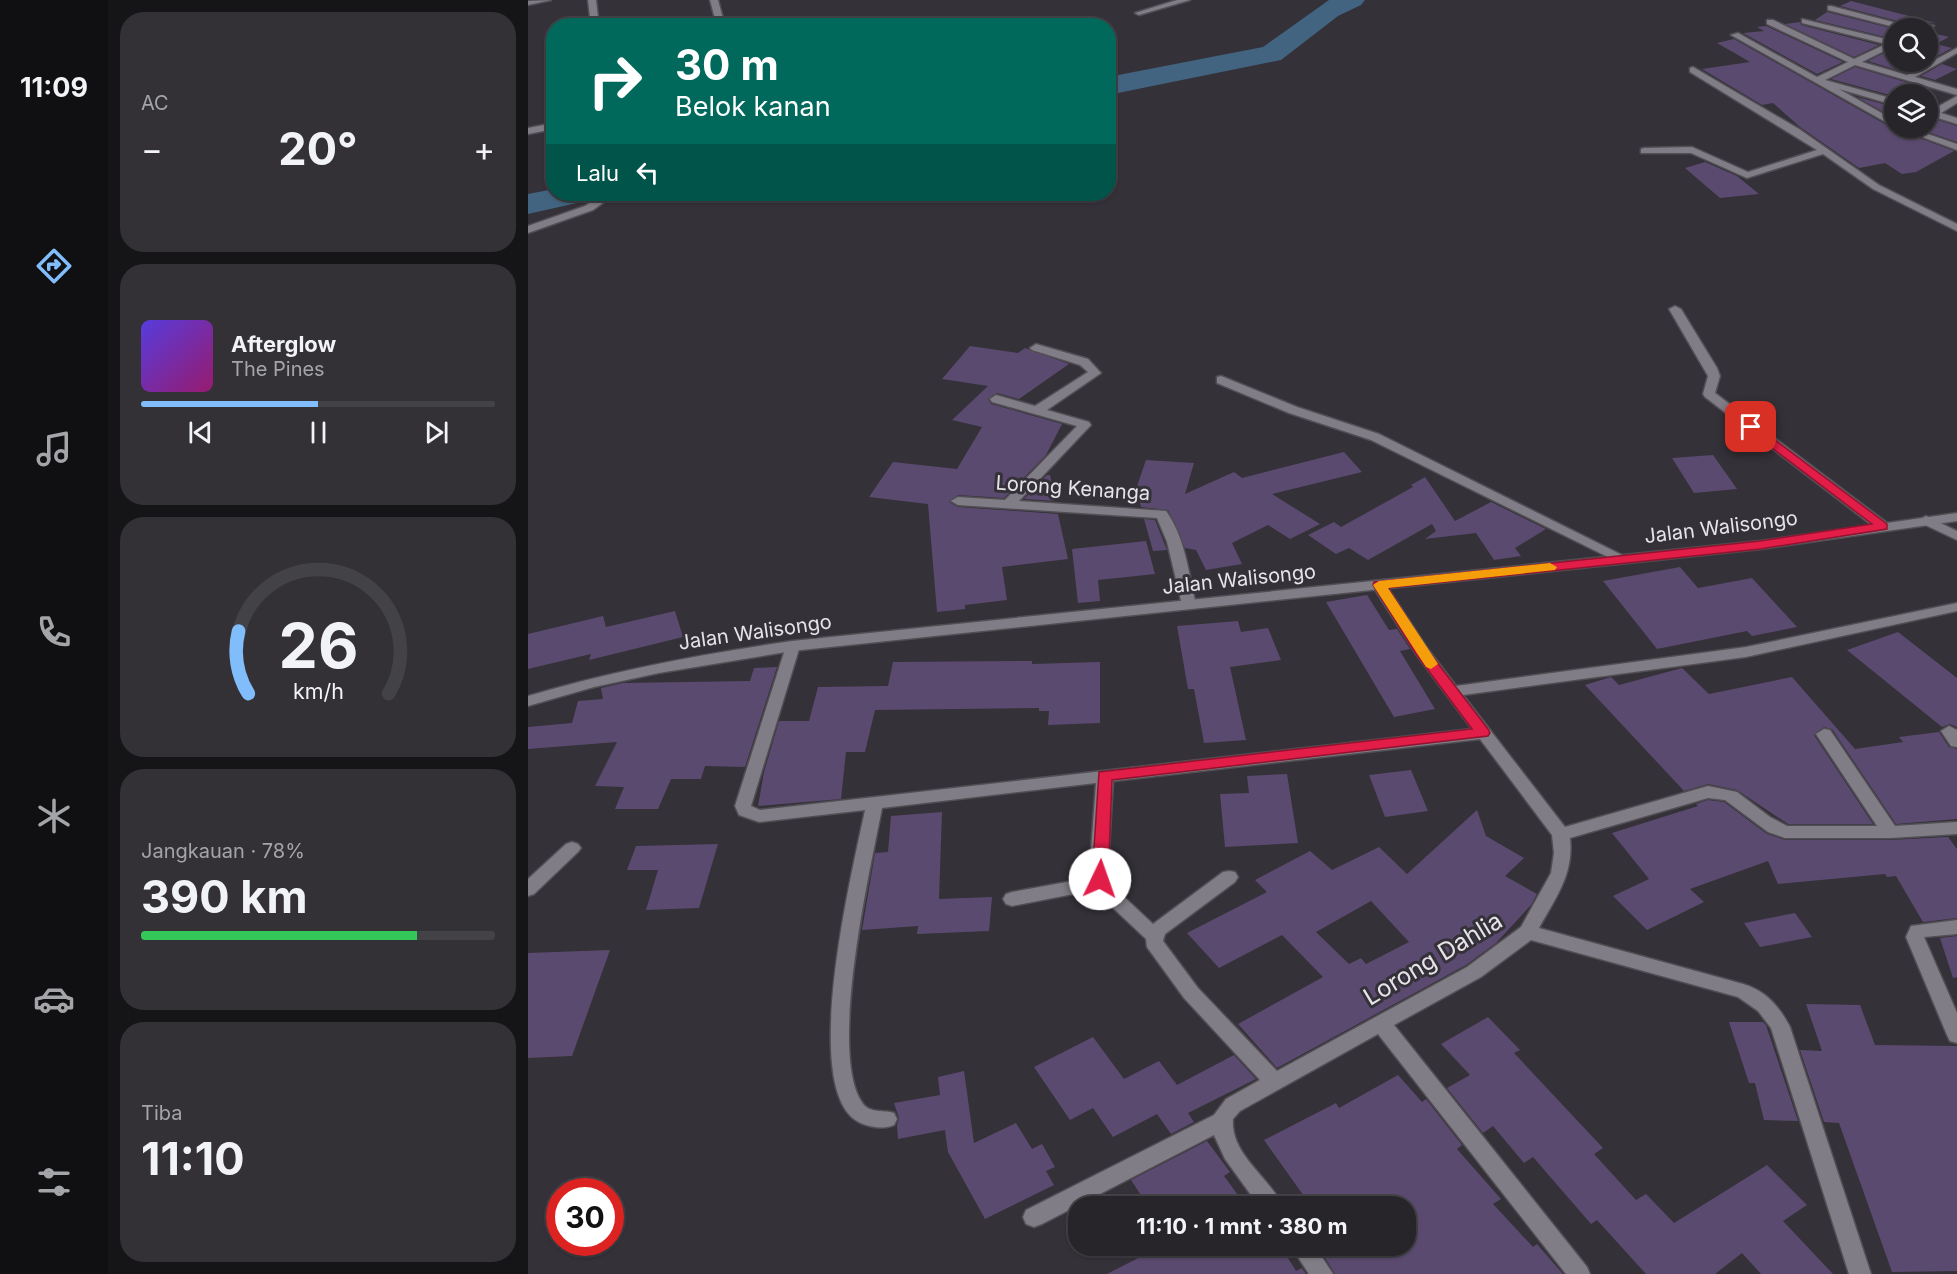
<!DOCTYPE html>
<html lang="id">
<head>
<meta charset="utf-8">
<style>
  :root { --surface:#27252a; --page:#333136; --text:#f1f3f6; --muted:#a4a5a8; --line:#434247; --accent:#80bdfa }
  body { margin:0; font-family:Inter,sans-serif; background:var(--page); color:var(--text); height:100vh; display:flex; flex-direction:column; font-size:22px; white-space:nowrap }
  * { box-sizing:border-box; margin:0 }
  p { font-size:20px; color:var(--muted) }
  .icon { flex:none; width:33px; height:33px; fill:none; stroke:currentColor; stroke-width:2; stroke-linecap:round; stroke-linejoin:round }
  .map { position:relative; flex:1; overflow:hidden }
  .panel { display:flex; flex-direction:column; gap:12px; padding:12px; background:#151417; width:420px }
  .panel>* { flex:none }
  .hud { position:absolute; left:18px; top:18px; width:570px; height:183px; border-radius:24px; box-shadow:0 2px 4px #0004,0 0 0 2px var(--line); background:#00695c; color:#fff; overflow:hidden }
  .controls { position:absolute; left:1356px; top:18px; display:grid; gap:12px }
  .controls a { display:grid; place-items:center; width:54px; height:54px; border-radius:50%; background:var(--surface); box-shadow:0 2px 4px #0004,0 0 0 2px var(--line); font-size:30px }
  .speed { position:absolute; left:18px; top:1178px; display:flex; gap:12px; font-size:30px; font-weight:700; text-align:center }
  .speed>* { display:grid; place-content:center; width:78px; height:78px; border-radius:50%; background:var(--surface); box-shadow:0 2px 4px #0004,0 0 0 2px var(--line); line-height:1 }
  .speed .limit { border:9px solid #d22; background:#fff; color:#111 }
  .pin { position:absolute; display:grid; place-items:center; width:51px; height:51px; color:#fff; margin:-26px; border-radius:12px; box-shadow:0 3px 9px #0006 }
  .me { position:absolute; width:66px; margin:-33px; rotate:3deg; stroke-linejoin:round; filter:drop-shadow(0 0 4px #0008) }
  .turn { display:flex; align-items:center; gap:21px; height:126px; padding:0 30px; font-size:27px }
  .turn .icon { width:78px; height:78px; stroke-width:2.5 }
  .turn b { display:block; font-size:42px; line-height:51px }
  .then { display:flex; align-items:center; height:57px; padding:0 30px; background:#0003; gap:12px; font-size:22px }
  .big { font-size:45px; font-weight:700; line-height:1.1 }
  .panel .card { flex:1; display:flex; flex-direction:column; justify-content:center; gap:9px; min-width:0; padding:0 21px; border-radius:24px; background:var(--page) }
  .panel .dial { align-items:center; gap:0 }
  .dial svg { height:156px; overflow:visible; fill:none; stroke:var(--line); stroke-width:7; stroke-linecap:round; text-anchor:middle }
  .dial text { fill:var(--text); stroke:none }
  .song { display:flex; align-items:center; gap:18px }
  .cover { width:72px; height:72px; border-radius:9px; background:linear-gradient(135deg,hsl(250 70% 55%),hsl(320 70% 35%)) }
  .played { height:6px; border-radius:3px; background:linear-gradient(90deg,var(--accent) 50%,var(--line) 50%) }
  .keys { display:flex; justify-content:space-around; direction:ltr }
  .heat { display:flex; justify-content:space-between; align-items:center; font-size:33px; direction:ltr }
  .charge { height:9px; border-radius:4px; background:linear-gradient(90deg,#34c759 78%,var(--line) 0) }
  .trip { position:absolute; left:540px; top:1196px; width:348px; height:60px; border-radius:24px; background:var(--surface); box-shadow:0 2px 4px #0004,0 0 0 2px var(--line); font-weight:700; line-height:60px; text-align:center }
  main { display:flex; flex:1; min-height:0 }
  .dock { display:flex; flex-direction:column; width:108px; justify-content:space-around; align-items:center; background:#100f11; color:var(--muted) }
  .dock .icon { width:42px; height:42px }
  .dock .current { color:var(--accent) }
  .dock b { font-size:27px; color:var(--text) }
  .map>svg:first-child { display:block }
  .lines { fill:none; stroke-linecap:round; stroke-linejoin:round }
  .river { fill:#426481; fill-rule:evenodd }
  .building { fill:#5b4a6f; fill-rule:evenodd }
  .minor-casing { stroke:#514e54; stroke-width:3 }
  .tertiary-casing { stroke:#514e54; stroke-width:3 }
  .minor { fill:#817d86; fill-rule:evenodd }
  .tertiary { fill:#817d86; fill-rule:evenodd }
  .route { fill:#e11d48; stroke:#92132f; stroke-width:1.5 }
  .slow { fill:#f59e0b }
  .labels { text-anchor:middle; stroke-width:6; stroke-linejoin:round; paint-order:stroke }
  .street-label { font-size:20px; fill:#e6e4e9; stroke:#343138 }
  .near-street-label { font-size:24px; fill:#e6e4e9; stroke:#343138 }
</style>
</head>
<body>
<main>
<nav class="dock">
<b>11:09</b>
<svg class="icon current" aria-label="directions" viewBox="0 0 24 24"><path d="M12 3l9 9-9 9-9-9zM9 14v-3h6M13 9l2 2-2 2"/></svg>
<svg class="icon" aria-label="music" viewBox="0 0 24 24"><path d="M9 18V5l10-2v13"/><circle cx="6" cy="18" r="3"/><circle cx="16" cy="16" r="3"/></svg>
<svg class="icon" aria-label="phone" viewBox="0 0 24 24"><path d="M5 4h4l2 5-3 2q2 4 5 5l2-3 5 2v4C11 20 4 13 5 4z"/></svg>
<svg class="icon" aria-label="climate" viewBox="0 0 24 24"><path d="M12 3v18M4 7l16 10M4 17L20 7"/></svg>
<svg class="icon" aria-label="car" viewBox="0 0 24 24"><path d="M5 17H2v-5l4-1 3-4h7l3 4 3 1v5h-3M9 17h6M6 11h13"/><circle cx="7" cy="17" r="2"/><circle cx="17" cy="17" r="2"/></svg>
<svg class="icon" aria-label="filters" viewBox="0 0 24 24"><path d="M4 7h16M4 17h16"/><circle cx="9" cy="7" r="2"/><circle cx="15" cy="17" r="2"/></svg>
</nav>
<section class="panel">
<div class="card"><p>AC</p>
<div class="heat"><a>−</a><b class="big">20°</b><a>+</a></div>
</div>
<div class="card">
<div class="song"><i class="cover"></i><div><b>Afterglow</b><p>The Pines</p></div></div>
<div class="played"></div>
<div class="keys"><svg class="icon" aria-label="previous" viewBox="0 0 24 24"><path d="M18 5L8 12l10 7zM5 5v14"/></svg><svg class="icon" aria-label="pause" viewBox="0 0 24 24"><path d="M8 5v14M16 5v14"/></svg><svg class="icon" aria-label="next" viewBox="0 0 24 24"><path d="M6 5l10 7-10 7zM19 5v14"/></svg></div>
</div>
<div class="card dial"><svg viewBox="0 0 100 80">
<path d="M14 69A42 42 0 1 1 86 69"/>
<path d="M14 69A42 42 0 0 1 9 37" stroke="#80bdfa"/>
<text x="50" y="56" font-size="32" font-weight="700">26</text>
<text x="50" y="72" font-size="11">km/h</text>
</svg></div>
<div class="card"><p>Jangkauan · 78%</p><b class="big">390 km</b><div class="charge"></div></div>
<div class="card"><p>Tiba</p><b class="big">11:10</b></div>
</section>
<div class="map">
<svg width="1429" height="1274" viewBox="0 0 1429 1274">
  <rect width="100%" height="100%" fill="#343138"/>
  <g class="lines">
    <g class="river">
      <polygon points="801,0 837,0 833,5 810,16 753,60 580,95 580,77 735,47"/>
      <polygon points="26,189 26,194 62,194 58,201 0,214 0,194"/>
    </g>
  </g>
  <g class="building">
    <polygon points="1323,1 1408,23 1398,22 1391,28 1383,28 1381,24 1312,6"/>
    <polygon points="1299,12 1366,29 1366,39 1287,20"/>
    <polygon points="1272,22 1273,25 1351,45 1326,57 1257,24"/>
    <polygon points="1238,26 1315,62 1289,74 1215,33 1236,31 1229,27"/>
    <polygon points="1400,32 1421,37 1408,44 1424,48 1400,61"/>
    <polygon points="1206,39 1362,127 1426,151 1388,172 1374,174 1357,163 1331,168 1272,127 1245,103 1234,105 1174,69 1222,62 1189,43"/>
    <polygon points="1366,48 1366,62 1399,62 1379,73 1340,61"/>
    <polygon points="1414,64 1429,69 1407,80 1393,76"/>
    <polygon points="1327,67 1394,87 1380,94 1358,94 1303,79"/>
    <polygon points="1329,97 1366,107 1366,118"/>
    <polygon points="1400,117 1429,126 1429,142 1388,128 1400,128"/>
    <polygon points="1177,162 1209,176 1231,194 1192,198 1157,168"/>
    <polygon points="442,346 490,353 497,348 541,364 491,399 469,393 460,399 463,404 534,424 518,455 476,498 430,495 421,502 430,507 530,514 540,559 474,567 479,600 437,605 437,609 409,612 400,504 341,497 365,462 429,469 454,427 424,420 460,386 414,379"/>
    <polygon points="816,452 834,472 744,494 792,524 762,539 740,525 704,543 714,564 678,570 668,550 657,548 640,510 613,507 608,489 618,460 666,463 657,494 706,472 714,478"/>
    <polygon points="1185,455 1209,489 1166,493 1144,458"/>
    <polygon points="519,475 522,475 528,501 496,499"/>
    <polygon points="897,477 927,521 963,502 1018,529 987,548 993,556 966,560 948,533 897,539 908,531 904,524 840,560 821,548 808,554 780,535 806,522 813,527 885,487 883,485"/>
    <polygon points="616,519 627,520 639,550 625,551"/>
    <polygon points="618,541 627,574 570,580 572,601 550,603 544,549"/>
    <polygon points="1152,567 1170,588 1224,578 1269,627 1224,636 1219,631 1129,649 1075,581"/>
    <polygon points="839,595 861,630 869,629 882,649 872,651 907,709 866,717 798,602"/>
    <polygon points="147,611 155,637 61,660 63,654 0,669 0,634 75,616 78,627"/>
    <polygon points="710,621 713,632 740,628 753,660 702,667 718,740 676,743 666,689 660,689 649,626"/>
    <polygon points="1370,632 1429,678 1429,727 1422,724 1414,727 1319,650"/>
    <polygon points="504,661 504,664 572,662 572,723 520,725 521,711 511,711 511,708 347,710 337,752 318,752 313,799 230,806 236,772 251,721 281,721 290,687 360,686 365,662"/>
    <polygon points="249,667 217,767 177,766 173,779 143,779 130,809 87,809 96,787 67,786 89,742 0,749 0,727 44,723 50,701 75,699 73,688 95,683 222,681 226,668"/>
    <polygon points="1154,668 1181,694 1264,677 1327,749 1375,742 1371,737 1411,732 1421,747 1429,749 1429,819 1368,824 1304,729 1296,727 1286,735 1345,824 1260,824 1209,790 1180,784 1156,791 1057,685 1083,677 1091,685"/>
    <polygon points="883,770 900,811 857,817 841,775"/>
    <polygon points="759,774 770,843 697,847 692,794 721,793 719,776"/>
    <polygon points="1180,800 1196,802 1239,834 1257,840 1362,840 1420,837 1429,849 1429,918 1395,922 1368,876 1359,877 1357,874 1250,884 1240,861 1162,889 1176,902 1119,930 1085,896 1121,879 1084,833 1170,806 1168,804"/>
    <path d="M949 810 958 836 996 858 977 876 1009 894 1003 905 968 943 938 965 749 1068 710 1024 795 977 754 935 691 968 659 933 739 892 727 880 782 851 804 870 851 847 879 874ZM843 901 881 942 838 964 833 958 821 964 788 932Z"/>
    <polygon points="414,812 411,899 464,897 461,931 389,934 390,926 334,930 347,853 360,852 363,816"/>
    <polygon points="190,844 171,908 118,910 130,870 99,870 108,846"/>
    <polygon points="1267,913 1284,937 1232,947 1216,923"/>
    <polygon points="1429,936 1429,977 1425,978 1412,938"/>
    <polygon points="82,950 44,1056 0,1058 0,953"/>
    <polygon points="1278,1004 1332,1005 1347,1045 1429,1046 1429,1271 1364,1272 1311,1123 1296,1122 1272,1050 1294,1051"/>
    <polygon points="960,1017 992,1050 986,1053 1075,1148 1066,1154 1108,1200 1118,1194 1146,1223 1239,1165 1279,1205 1255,1221 1305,1274 1233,1274 1214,1253 1187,1274 1118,1274 1069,1220 1063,1224 1005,1157 996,1163 965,1126 955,1133 919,1088 942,1075 913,1044"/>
    <polygon points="1201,1022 1235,1022 1238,1025 1270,1121 1236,1120 1227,1083 1221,1083"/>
    <polygon points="565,1037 596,1079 631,1061 649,1085 706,1055 728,1079 660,1113 666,1122 643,1134 629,1114 585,1137 565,1108 542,1120 506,1067"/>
    <polygon points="436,1071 446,1143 488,1123 504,1149 514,1144 527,1167 518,1171 526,1185 457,1219 420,1152 417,1130 370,1139 369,1125 371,1118 366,1103 412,1095 410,1077"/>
    <polygon points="870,1075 894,1102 898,1099 934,1145 929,1149 973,1199 965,1204 1005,1247 1009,1244 1035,1274 807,1274 796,1256 813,1247 812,1245 878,1245 878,1206 783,1206 736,1140 808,1103 811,1108"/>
    <polygon points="679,1141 702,1172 696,1176 718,1206 620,1206 603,1180"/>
    <polygon points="615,1245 752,1245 768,1271 774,1268 778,1274 579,1274 620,1253"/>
  </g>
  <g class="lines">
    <defs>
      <g id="minor">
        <polygon points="60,0 68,0 71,26 63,26"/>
        <polygon points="182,0 190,0 197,26 189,26"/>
        <polygon points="649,0 662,0 611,15 607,13"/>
        <polygon points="1303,6 1380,26 1381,28 1370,28 1300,10 1300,6"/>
        <polygon points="1274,19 1366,41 1366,46 1334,62 1379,75 1429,48 1429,53 1387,77 1429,89 1429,95 1327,65 1297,80 1366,99 1366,105 1311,89 1366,120 1366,126 1363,125 1203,35 1210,33 1289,77 1320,62 1239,24 1239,20 1245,20 1326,59 1358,44 1274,23"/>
        <polygon points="1399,24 1406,26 1400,30 1393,28"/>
        <polygon points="1165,67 1271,129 1351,185 1429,224 1429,231 1345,189 1295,154 1219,178 1163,153 1113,153 1113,149 1116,148 1164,147 1220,172 1289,150 1162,72 1162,68"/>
        <polygon points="1429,96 1429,103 1413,113 1429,118 1429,124 1400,115 1400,109 1404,110"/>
        <polygon points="26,123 26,129 0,134 0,128"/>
        <polygon points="1370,128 1382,128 1429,144 1429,150"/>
        <polygon points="76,194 87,194 65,210 0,233 0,226 57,206"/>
        <polygon points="1147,306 1153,309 1189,368 1192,376 1187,393 1359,523 1361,526 1359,529 1349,529 1177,397 1175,394 1180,376 1141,309"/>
        <path d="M508 344 560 359 573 373 519 410 561 422 563 425 491 501 638 511C657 537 661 574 668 605L666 608 661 609 654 605 639 542 629 518 430 505 423 501 430 497 477 500 549 426 464 402 462 399 468 395 507 406 560 372 552 365 504 350 502 348Z"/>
        <polygon points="693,376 769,407 851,434 1102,559 1095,563 1090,562 843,440 761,413 689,383 689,377"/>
        <polygon points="1398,516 1429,531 1429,540 1393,523 1391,520"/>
        <path d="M851 581 856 582 899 648 928 686 1218 647 1429 603V611L1218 657 935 695 1037 827 1180 786 1209 792 1242 817 1259 826H1349L1288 734 1296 729 1302 730 1367 826 1429 822V834L1362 838H1257L1240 832 1197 800 1180 798 1042 838C1046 874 1028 897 1011 928L1215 984C1238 991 1251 1006 1262 1027L1343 1274H1321L1243 1028 1230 1011 1210 997 1003 940 953 977 866 1025 1059 1267 1062 1274H1038L850 1034 712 1111 705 1119C702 1154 741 1177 755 1206H731L697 1159 686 1135 514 1224 506 1227 498 1224 495 1217 498 1210 686 1115 698 1099 732 1080 656 998 619 947 618 939 566 890 484 906 478 904 475 899 478 894 484 892 561 878 568 783 354 808C343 867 298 1059 336 1105 343 1113 357 1110 366 1113L369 1119 366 1125C356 1129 346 1128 335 1124 267 1100 326 865 337 810L231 822 211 815 207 806 259 643H269L272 646 223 806 232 810 944 729 888 654 844 585ZM952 739 1024 835 1026 853 1023 873 993 927 939 967 749 1071 670 988 635 941 637 934 707 882 710 877 707 872 701 871 695 872 625 924 579 881 585 781Z"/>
        <polygon points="1421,726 1429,730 1429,747 1423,746 1413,731"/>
        <polygon points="44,842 50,844 53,848 50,852 6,894 0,896 0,879 38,844"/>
        <polygon points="1429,920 1429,934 1396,937 1429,1013 1429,1043 1422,1041 1419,1035 1378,937 1383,926"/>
        <polygon points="762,1245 786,1245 805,1274 781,1274"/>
      </g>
      <g id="tertiary">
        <polygon points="23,0 0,5 0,1"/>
        <path d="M1429 513V521L1232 549 264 651 131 673 66 687 0 706V696C87 670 175 654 264 641L1232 541Z"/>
      </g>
    </defs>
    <use href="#minor" class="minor-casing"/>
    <use href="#tertiary" class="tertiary-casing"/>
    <use href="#minor" class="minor"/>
    <use href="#tertiary" class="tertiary"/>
  </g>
  <polygon class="route" points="1219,425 1227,425 1359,524 1359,529 1232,549 860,588 898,648 960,729 962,733 960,736 584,780 580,879 572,885 566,883 564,879 571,772 944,729 888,654 845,585 846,582 1232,541 1344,524 1219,429"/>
  <polygon class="slow" points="1022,563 1029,567 1027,570 860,588 910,664 903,669 898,667 845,585 851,581"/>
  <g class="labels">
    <g class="street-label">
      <text transform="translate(545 488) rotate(4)" y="7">Lorong Kenanga</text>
      <text transform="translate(1193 527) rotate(-7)" y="7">Jalan Walisongo</text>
      <text transform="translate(711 579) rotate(-6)" y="7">Jalan Walisongo</text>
      <text transform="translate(227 632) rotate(-8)" y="7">Jalan Walisongo</text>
    </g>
    <g class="near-street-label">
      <text transform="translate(905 959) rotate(-31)" y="8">Lorong Dahlia</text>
    </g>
  </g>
</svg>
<div class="controls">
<a><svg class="icon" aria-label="search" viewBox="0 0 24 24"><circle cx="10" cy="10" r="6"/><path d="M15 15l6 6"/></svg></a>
<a><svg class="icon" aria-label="layers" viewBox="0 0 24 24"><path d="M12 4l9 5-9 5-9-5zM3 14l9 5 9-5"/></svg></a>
</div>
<div class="speed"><div class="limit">30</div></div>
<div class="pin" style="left:1223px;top:427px;background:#d93025"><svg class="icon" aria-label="arrive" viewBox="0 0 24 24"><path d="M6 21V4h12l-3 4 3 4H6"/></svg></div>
<svg class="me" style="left:572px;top:879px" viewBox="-20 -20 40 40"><circle r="19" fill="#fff"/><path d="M0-13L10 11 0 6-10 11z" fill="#e11d48"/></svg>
<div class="trip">11:10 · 1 mnt · 380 m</div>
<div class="hud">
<div class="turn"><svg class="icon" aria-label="right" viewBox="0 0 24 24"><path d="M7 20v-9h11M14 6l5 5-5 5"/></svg><div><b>30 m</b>Belok kanan</div></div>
<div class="then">Lalu<svg class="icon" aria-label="left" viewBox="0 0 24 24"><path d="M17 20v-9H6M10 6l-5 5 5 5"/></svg></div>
</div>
</div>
</main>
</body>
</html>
